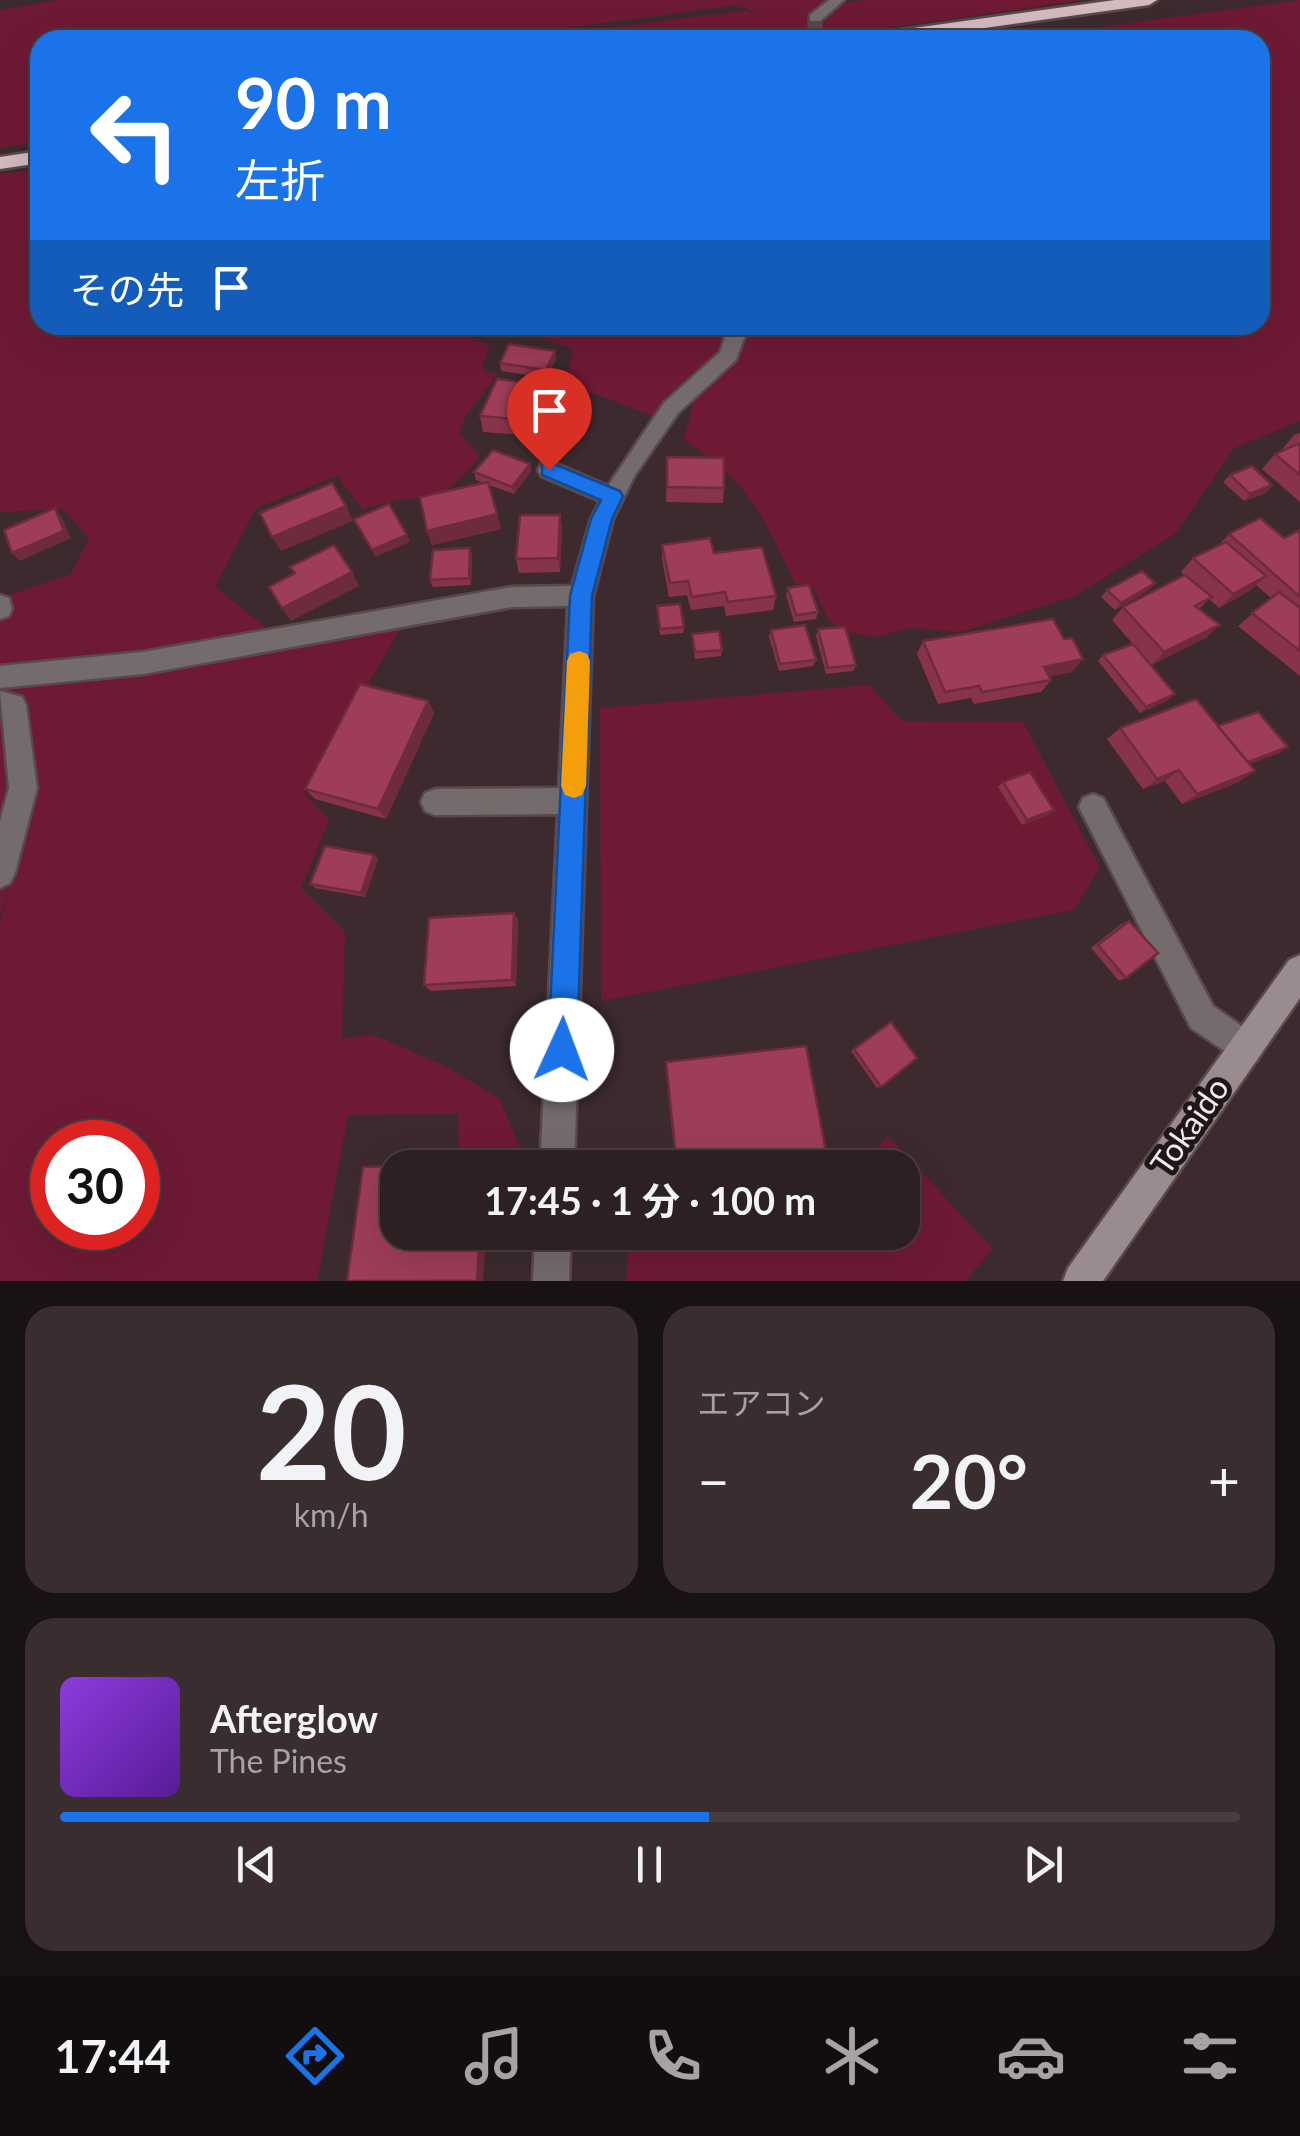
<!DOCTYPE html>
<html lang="ja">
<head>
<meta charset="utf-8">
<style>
  :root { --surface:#2d2022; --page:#392d2f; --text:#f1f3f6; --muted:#a7a3a5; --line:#483e40; --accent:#1a73e8 }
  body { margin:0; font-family:Lato,"Noto Sans JP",sans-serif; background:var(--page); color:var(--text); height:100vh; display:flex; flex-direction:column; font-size:38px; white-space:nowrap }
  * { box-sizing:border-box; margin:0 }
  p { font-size:32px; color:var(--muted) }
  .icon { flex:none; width:55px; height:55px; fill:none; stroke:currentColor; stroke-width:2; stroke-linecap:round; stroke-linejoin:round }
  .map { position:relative; height:1281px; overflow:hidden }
  .sheet { display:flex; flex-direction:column; gap:25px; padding:25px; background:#191213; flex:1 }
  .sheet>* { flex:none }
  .top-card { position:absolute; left:30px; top:30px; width:1240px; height:305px; border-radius:30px; box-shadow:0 10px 40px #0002,0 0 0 2px var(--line); background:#1a73e8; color:#fff; overflow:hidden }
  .speed { position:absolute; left:30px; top:1120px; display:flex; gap:20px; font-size:50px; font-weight:700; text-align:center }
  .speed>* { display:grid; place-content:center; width:130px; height:130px; border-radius:50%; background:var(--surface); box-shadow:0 10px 40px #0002,0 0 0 2px var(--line); line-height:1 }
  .speed .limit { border:15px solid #d22; background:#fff; color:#111 }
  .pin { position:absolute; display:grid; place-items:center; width:85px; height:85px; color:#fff; margin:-102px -42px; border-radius:50% 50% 50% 0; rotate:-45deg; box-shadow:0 0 10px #0007 }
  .pin .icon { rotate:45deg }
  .me { position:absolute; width:110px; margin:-55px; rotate:2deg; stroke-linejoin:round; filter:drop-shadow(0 0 8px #0008) }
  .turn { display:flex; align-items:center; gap:35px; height:210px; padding:0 40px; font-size:45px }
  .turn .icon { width:130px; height:130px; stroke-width:2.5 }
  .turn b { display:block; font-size:70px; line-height:85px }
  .then { display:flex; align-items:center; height:95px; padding:0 40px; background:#0003; gap:20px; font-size:38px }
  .big { font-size:75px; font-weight:700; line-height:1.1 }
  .sheet .card { flex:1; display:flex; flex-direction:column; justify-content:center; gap:15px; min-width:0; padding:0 35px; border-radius:30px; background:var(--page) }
  .sheet .dial { align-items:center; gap:0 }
  .dial b { font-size:130px; line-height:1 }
  .song { display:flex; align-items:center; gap:30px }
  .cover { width:120px; height:120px; border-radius:15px; background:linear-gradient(135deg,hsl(270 70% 55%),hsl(270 70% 35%)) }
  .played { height:10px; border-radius:5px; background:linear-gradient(90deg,var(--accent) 55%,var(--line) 55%) }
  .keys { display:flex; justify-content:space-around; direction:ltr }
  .heat { display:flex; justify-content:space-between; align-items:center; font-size:55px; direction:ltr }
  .sheet .tiles { flex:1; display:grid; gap:25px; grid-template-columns:1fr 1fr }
  .card:last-child { grid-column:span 2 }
  .trip { position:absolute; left:380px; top:1150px; width:540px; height:100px; border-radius:30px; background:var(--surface); box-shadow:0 10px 40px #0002,0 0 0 2px var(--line); font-weight:700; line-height:100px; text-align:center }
  .tab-bar { display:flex; height:160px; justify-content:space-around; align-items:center; background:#120d0e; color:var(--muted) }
  .tab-bar .icon { width:70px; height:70px }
  .tab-bar .current { color:var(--accent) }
  .tab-bar b { font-size:45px; color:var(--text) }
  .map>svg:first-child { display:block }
  .green { fill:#6f1a35; fill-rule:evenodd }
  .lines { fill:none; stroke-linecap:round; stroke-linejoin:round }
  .street-tunnel { stroke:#58474a; stroke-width:15; stroke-dasharray:15 8; stroke-linecap:butt }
  .street-casing { stroke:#5a494c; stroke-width:5 }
  .secondary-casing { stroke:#5a494c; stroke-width:5 }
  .highway-casing { stroke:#5a494c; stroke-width:5 }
  .street { fill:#746b6c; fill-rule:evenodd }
  .secondary { fill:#9a8b8e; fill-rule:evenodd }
  .highway { fill:#d3bbbf; fill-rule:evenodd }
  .wall { fill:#87344b }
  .shaded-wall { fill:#6e2b3d }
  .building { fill:#9d3d57; stroke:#6e2b3d; stroke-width:2.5 }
  .route { fill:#1a73e8; stroke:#114b97; stroke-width:2.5 }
  .slow { fill:#f59e0b }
  .labels { text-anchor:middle; stroke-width:10; stroke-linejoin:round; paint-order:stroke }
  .near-street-label { font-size:32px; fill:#f5e9eb; stroke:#1e1617 }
</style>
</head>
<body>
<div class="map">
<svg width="1300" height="1281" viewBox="0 0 1300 1281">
  <rect width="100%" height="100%" fill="#3c2a2e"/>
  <g class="green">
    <polygon points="60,0 837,0 832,5 865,0 1082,0 804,40 509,40 744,11 759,14 737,5 481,40 40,40 40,142 0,148 0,10"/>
    <path d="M1300 0V421L1234 448 1176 533 1077 595 961 632 911 628 875 637 847 632 828 619 813 586 795 584C764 517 749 481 684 440L695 393 744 325H1260V40H1004Z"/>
    <path d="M40 169V325H444L490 346 481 369 497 375 465 417 459 433 480 456C437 515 418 488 363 510L337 476 256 508 215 587 278 637 406 619 304 793 329 820 301 888 345 932 342 1038 374 1035 445 1066 499 1098 525 1159 526 1167H459L458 1114 348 1115 317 1281H0V923L11 885 0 916V598L71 574 89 538 62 509 0 512V174ZM52 1142H138V1228H52Z"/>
    <polygon points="605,325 739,325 729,355 671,408 653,416 566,383 573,349 537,336"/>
    <polygon points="869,685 902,721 1023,722 1100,867 1074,910 601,1001 600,708"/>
    <polygon points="888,1136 993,1249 965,1281 626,1281 629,1233 902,1232 902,1168 859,1167"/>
  </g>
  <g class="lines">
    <polyline class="street-tunnel" points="815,18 815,40"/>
    <defs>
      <g id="street">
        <polygon points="829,0 844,0 820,21 810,21 810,15"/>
        <polygon points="729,325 749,325 736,360 678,413 635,475 613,519 593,596 574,1168 540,1168 558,814 435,815 425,811 421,802 425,793 435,789 559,788 568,606 512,607 143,674 0,688 0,666 143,652 512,587 572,586 591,519 600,501 541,476 538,470 541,464 557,464 608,486 664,403 720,352"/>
        <polygon points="0,595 9,598 12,609 9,616 0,619"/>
        <polygon points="0,691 22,697 26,705 37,788 15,873 10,883 0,888 0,821 9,788"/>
        <polygon points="1093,794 1103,798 1213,1006 1257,1037 1261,1049 1257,1061 1245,1065 1191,1028 1079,807 1083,798"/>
        <polygon points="535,1232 571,1232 569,1281 533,1281"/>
      </g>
      <polygon id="secondary" points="1300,955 1300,998 1103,1281 1063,1281 1068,1268 1289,960"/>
      <g id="highway">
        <polygon points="1115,0 1157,0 1149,5 899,40 856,40 864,35"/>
        <polygon points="40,151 40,163 0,169 0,157"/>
      </g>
    </defs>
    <use href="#street" class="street-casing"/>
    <use href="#secondary" class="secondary-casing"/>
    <use href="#highway" class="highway-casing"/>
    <use href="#street" class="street"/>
    <use href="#secondary" class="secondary"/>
    <use href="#highway" class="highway"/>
  </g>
  <g class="wall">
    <polygon points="556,359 547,378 501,371 500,363"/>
    <polygon points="574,405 565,438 483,432 480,416"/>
    <polygon points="1300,433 1300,502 1262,469 1275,454 1281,451 1294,435"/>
    <polygon points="667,457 724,488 723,503 666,502"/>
    <polygon points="530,464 531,471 514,494 489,485 501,529 432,545 427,531 484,483 476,480 474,472"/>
    <polygon points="1230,475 1266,493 1244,501 1223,482"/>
    <polygon points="560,515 562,529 560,572 519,573 516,559"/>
    <polygon points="1300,530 1300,605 1297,606 1300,608 1300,676 1238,626 1271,598 1256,585 1251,590 1219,608 1209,599 1199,609 1206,638 1151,665 1175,694 1168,700 1140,713 1098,661 1103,655 1133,644 1112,620 1123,607 1184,575 1181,572 1193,558 1218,546 1229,534 1284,538"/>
    <polygon points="662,545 714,553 776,596 773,610 726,616 724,606 691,610 687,595 669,597 662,559"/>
    <polygon points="470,548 472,555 471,585 433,587 430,580"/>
    <polygon points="1155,583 1149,590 1115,610 1101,597 1107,590"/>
    <polygon points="788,588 818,612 816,619 794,622 786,595"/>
    <polygon points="657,606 684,627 683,633 660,635"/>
    <polygon points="818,629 856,665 853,671 826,674 816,636"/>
    <polygon points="771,630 816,660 813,666 779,671 769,637"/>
    <polygon points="692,634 722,650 721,656 695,659"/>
    <polygon points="923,641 1072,672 1049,676 1051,680 1041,692 974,704 971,698 938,704 917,654"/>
    <polygon points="428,701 434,713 386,819 315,799 305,789"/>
    <polygon points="1218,726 1279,753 1249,764 1239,782 1182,804 1165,781 1143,789 1107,739 1120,728"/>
    <polygon points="1003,782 1054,810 1048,815 1022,825 998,787"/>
    <polygon points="374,855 378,859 365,897 315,888 310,884"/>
    <polygon points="514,913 518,920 516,986 431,991 424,985"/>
    <polygon points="1129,921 1126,978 1119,981 1091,948 1121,924"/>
    <polygon points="891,1022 881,1087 877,1088 851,1051"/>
    <polygon points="666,1062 742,1168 676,1168"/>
  </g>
  <g class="shaded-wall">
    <polygon points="555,351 556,359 547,378 546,370"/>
    <polygon points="573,389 574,405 565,438 563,423"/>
    <polygon points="530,464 531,471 514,494 512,487"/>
    <polygon points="1272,485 1266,493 1244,501 1250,494"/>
    <polygon points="346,506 353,521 281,551 272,537"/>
    <polygon points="55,508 61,516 71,538 20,561 12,553"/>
    <polygon points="497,514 501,529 432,545 427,531"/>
    <polygon points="560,515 562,529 560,572 558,558"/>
    <polygon points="407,535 410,542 375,557 372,550"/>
    <polygon points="470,548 472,555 471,585 469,578"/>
    <polygon points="352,572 359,586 291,621 282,608"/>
    <polygon points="1266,576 1251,590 1219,608 1233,594"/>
    <polygon points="1155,583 1149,590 1115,610 1121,603"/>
    <polygon points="1220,625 1206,638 1151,665 1164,652"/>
    <polygon points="1083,659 1072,672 1035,679 1044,667"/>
    <polygon points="1175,694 1168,700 1140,713 1146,707"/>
    <polygon points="428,701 434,713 386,819 378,809"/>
    <polygon points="1288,747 1279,753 1239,768 1247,762"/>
    <polygon points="1179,770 1165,781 1143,789 1157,779"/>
    <polygon points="1255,771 1239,782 1182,804 1197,794"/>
    <polygon points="1054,810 1048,815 1022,825 1027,820"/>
    <polygon points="374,855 378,859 365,897 361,893"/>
    <polygon points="514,913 518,920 516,986 512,980"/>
    <polygon points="480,1232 486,1232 483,1281 477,1281"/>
  </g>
  <g class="building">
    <polygon points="509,344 555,351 546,370 500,363"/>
    <polygon points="497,379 573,389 563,423 480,416"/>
    <polygon points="1300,443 1300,475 1275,454"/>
    <polygon points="493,450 530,464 512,487 474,472"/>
    <polygon points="667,457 724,458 724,488 667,487"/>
    <polygon points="1252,466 1272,485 1250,494 1230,475"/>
    <polygon points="488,482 497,514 427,531 420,497"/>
    <polygon points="332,483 346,506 272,537 260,513"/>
    <polygon points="389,504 407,535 372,550 354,519"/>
    <polygon points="55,508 64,531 12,553 4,530"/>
    <polygon points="520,515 560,515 558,558 516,559"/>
    <polygon points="1260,518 1284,538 1300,530 1300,597 1229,534"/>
    <polygon points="710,538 714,553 762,547 776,596 728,602 725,592 692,597 688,581 670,583 662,545"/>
    <polygon points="1226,542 1266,576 1233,594 1193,558"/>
    <polygon points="334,545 352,572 282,608 269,587 295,573 290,567"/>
    <polygon points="470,548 469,578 430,580 433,550"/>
    <polygon points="1142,571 1155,583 1121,603 1107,590"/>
    <polygon points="1185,575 1212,597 1195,606 1220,625 1164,652 1123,607"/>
    <polygon points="809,585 818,612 796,615 788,588"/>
    <polygon points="1279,592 1300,608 1300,651 1252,613"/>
    <polygon points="680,604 684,627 660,629 657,606"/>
    <polygon points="1053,619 1064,639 1072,638 1083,659 1044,667 1051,680 982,692 979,686 945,692 923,641"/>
    <polygon points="805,625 816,660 780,664 771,630"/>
    <polygon points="845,627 856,665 828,668 818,629"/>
    <polygon points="719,631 722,650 695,652 692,634"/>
    <polygon points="1133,644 1175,694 1146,707 1103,655"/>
    <polygon points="360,684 428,701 378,809 305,789"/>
    <polygon points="1196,699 1255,771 1197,794 1179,770 1157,779 1120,728"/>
    <polygon points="1258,712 1288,747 1248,762 1218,726"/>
    <polygon points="1030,772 1054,810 1027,820 1003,782"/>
    <polygon points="325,846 374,855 361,893 310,884"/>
    <polygon points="514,913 512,980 424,985 429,918"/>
    <polygon points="1129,921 1158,953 1126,978 1098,945"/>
    <polygon points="891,1022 917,1058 881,1087 854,1049"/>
    <polygon points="806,1046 827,1157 742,1168 677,1168 666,1062"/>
    <polygon points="436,1165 436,1168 398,1168 398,1232 480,1232 477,1281 347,1281 363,1167"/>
  </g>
  <polygon class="route" points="549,462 620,491 623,496 612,519 592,596 577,1050 573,1060 562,1065 552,1060 548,1050 570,596 591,519 601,500 542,475 542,464"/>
  <polygon class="slow" points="579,651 587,654 590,661 586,786 582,795 574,798 565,795 561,786 567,661 570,654"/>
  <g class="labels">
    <g class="near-street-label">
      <text transform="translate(1190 1126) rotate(-55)" y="11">Tokaido</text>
    </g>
  </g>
</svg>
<div class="speed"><div class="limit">30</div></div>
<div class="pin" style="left:549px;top:470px;background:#d93025"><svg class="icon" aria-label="arrive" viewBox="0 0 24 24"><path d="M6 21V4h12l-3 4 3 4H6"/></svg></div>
<svg class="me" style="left:562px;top:1050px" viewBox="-20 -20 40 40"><circle r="19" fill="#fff"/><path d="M0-13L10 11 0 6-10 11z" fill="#1a73e8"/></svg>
<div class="trip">17:45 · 1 分 · 100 m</div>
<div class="top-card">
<div class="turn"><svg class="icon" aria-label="left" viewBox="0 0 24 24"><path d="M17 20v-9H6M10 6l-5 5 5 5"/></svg><div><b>90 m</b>左折</div></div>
<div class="then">その先<svg class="icon" aria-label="arrive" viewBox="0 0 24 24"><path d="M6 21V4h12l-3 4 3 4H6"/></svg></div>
</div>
</div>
<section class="sheet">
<div class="tiles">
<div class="card dial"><b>20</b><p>km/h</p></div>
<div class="card"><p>エアコン</p>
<div class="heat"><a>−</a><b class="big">20°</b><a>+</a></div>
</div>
<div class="card">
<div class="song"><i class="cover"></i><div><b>Afterglow</b><p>The Pines</p></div></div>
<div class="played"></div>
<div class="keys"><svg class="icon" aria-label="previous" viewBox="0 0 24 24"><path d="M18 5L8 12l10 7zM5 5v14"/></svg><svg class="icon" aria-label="pause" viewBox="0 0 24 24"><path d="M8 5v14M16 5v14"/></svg><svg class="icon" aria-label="next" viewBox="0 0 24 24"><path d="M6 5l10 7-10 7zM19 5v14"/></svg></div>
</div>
</div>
</section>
<nav class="tab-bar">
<b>17:44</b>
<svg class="icon current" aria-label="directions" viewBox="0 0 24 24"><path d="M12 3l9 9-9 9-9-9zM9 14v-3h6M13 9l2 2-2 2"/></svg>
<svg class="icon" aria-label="music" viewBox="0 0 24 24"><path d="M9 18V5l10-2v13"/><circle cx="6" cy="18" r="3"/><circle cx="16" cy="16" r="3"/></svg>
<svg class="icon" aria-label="phone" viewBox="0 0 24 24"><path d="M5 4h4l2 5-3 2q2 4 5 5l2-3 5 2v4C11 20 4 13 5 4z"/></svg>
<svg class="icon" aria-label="climate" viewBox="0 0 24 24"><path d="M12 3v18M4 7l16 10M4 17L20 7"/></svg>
<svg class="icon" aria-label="car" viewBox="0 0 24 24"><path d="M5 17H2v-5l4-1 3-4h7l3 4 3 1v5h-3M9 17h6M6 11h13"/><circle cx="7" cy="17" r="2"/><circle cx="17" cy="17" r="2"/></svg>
<svg class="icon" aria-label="filters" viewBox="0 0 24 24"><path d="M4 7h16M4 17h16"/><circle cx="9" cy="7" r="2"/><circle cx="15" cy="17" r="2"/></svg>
</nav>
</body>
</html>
